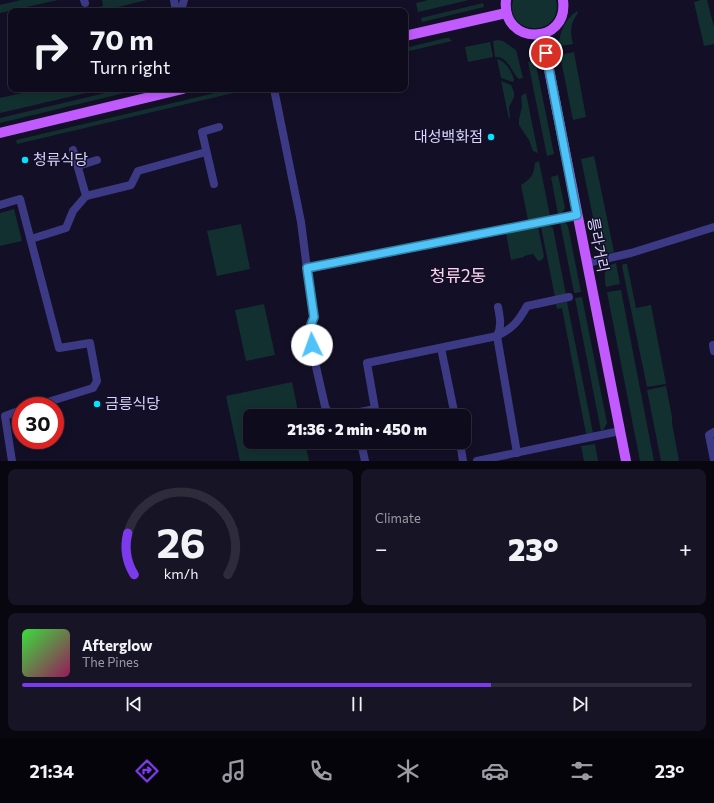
<!DOCTYPE html>
<html lang="en">
<head>
<meta charset="utf-8">
<style>
  :root { --surface:#0e0b1c; --page:#171425; --text:#f1f3f6; --muted:#9b9ba3; --line:#2e2b3b; --accent:#7c3aed }
  body { margin:0; font-family:Commissioner,"Noto Sans KR",sans-serif; background:var(--page); color:var(--text); height:100vh; display:flex; flex-direction:column; font-size:15px; white-space:nowrap }
  * { box-sizing:border-box; margin:0 }
  p { font-size:13px; color:var(--muted) }
  .icon { flex:none; width:22px; height:22px; fill:none; stroke:currentColor; stroke-width:2; stroke-linecap:round; stroke-linejoin:round }
  .map { position:relative; height:461px; overflow:hidden }
  .panel { display:flex; flex-direction:column; gap:8px; padding:8px; background:#08060f; flex:1 }
  .panel>* { flex:none }
  .top-card { position:absolute; left:8px; top:8px; width:400px; height:84px; border-radius:8px; box-shadow:0 2px 10px #0003,0 0 0 1px var(--line); background:#0e0b1c; color:var(--text); overflow:hidden }
  .speed { position:absolute; left:12px; top:397px; display:flex; gap:8px; font-size:20px; font-weight:700; text-align:center }
  .speed>* { display:grid; place-content:center; width:52px; height:52px; border-radius:50%; background:var(--surface); box-shadow:0 2px 10px #0003,0 0 0 1px var(--line); line-height:1 }
  .speed .limit { border:6px solid #d22; background:#fff; color:#111 }
  .pin { position:absolute; display:grid; place-items:center; width:34px; height:34px; color:#fff; margin:-17px; border:2px solid #fff; border-radius:50%; box-shadow:0 1px 4px #0007 }
  .me { position:absolute; width:44px; margin:-22px; rotate:357deg; stroke-linejoin:round; filter:drop-shadow(0 0 3px #0008) }
  .turn { display:flex; align-items:center; gap:14px; height:84px; padding:0 16px; font-size:18px }
  .turn .icon { width:52px; height:52px; stroke-width:2.5 }
  .turn b { display:block; font-size:28px; line-height:34px }
  .big { font-size:30px; font-weight:800; line-height:1.1 }
  .panel .tile { flex:1; display:flex; flex-direction:column; justify-content:center; gap:6px; min-width:0; padding:0 14px; border-radius:8px; background:var(--page) }
  .panel .dial { align-items:center; gap:0 }
  .dial svg { height:104px; overflow:visible; fill:none; stroke:var(--line); stroke-width:7; stroke-linecap:round; text-anchor:middle }
  .dial text { fill:var(--text); stroke:none }
  .song { display:flex; align-items:center; gap:12px }
  .cover { width:48px; height:48px; border-radius:6px; background:linear-gradient(135deg,hsl(120 70% 55%),hsl(330 70% 35%)) }
  .played { height:4px; border-radius:2px; background:linear-gradient(90deg,var(--accent) 70%,var(--line) 70%) }
  .keys { display:flex; justify-content:space-around; direction:ltr }
  .heat { display:flex; justify-content:space-between; align-items:center; font-size:22px; direction:ltr }
  .panel .tiles { flex:1; display:grid; gap:8px; grid-template-columns:1fr 1fr }
  .tile:last-child { grid-column:span 2 }
  .trip { position:absolute; left:243px; top:409px; width:228px; height:40px; border-radius:8px; background:var(--surface); box-shadow:0 2px 10px #0003,0 0 0 1px var(--line); font-weight:800; line-height:40px; text-align:center }
  .tabs { display:flex; height:64px; justify-content:space-around; align-items:center; background:#06040b; color:var(--muted) }
  .tabs .icon { width:28px; height:28px }
  .tabs .current { color:var(--accent) }
  .tabs b { font-size:18px; color:var(--text) }
  .map>svg:first-child { display:block }
  .green { fill:#12302f }
  .lines { fill:none; stroke-linecap:round; stroke-linejoin:round }
  .minor { stroke:#3d3a85; stroke-width:8 }
  .major { stroke:#c25bff; stroke-width:10 }
  .route-casing { stroke:#337fa1; stroke-width:10 }
  .route { stroke:#4fc3f7; stroke-width:7 }
  .poi-dot { fill:#00e5ff; stroke:#130f26; stroke-width:1.5 }
  .labels { text-anchor:middle; stroke-width:3; stroke-linejoin:round; paint-order:stroke }
  .poi-label { font-size:15px; fill:#d9d4ff; stroke:#130f26; text-anchor:start }
  .street-label { font-size:15px; fill:#d9d4ff; stroke:#130f26 }
  .quarter-label { font-size:17px; fill:#ffd6f0; stroke:#130f26 }
</style>
</head>
<body>
<div class="map">
<svg width="714" height="461" viewBox="0 0 714 461">
  <rect width="100%" height="100%" fill="#130f26"/>
  <g class="green">
    <polygon points="21,0 58,0 0,13 0,5"/>
    <polygon points="102,0 147,0 101,11 92,11 92,9 103,6"/>
    <polygon points="428,0 469,0 418,12 416,3"/>
    <path d="M513 0H556C564 38 504 37 513 0Z"/>
    <polygon points="701,0 707,0 714,27 714,44 704,46 694,2"/>
    <polygon points="483,3 484,7 422,22 421,18"/>
    <path d="M577 11 578 13C570 23 570 32 573 44L559 46C559 32 565 19 577 11Z"/>
    <polygon points="446,38 449,38 452,41 405,52 405,48"/>
    <path d="M497 40 503 41 516 50 523 78 519 79C511 73 509 56 495 57L493 41Z"/>
    <polygon points="490,42 493,57 468,62 465,47"/>
    <polygon points="574,52 586,117 573,120 560,55"/>
    <path d="M497 59C506 61 512 72 514 80L513 82 501 78Z"/>
    <polygon points="535,60 554,154 547,156 528,62"/>
    <polygon points="501,81 511,85 514,92 514,97 509,107 510,117 509,119"/>
    <polygon points="39,89 103,89 0,113 0,98"/>
    <polygon points="122,89 141,89 0,123 0,118"/>
    <polygon points="232,89 250,89 17,144 16,140"/>
    <polygon points="526,93 538,153 533,151 529,140 519,125 519,119 522,107 521,96"/>
    <path d="M594 156 614 252C607 254 602 253 599 246L581 159Z"/>
    <path d="M539 161 550 216 528 220 521 185C531 179 534 174 535 163Z"/>
    <polygon points="558,175 565,208 562,213 558,214 551,177"/>
    <polygon points="14,209 22,241 0,246 0,213"/>
    <polygon points="560,222 565,222 568,226 581,292 574,293"/>
    <polygon points="241,224 250,269 217,276 207,231"/>
    <polygon points="550,226 553,228 566,295 555,297 541,227"/>
    <polygon points="538,227 544,256 542,260 538,261 533,254 524,256 524,257 511,260 506,233"/>
    <path d="M616 263 620 284 606 287C604 276 603 266 616 263Z"/>
    <polygon points="623,264 627,264 636,308 651,305 666,384 647,387 622,266"/>
    <polygon points="621,290 654,461 640,461 607,292"/>
    <polygon points="582,297 607,423 604,429 601,431 575,298"/>
    <polygon points="567,302 593,433 586,434 562,308 557,309 556,304"/>
    <polygon points="264,304 275,355 246,361 235,310"/>
    <polygon points="292,382 299,416 250,416 250,442 305,442 309,461 240,461 226,396"/>
    <polygon points="666,386 672,417 672,423 679,461 661,461 647,390"/>
    <polygon points="595,444 598,461 584,461 581,446"/>
  </g>
  <g class="lines">
    <g class="minor">
      <polyline points="84,0 85,3"/>
      <polyline points="174,0 176,11"/>
      <polyline points="181,11 184,0"/>
      <polyline points="274,89 301,222 307,269 577,215"/>
      <polyline points="78,166 97,160"/>
      <polyline points="214,184 202,132 219,127"/>
      <polyline points="86,196 131,185 138,171 206,152"/>
      <polyline points="0,205 20,199 59,348 90,343 97,381 93,388 35,406"/>
      <polyline points="31,239 66,228 73,211 86,196 73,150"/>
      <polyline points="587,263 631,253 714,227"/>
      <polyline points="307,269 314,317 311,322 309,331 314,358 325,406 330,416 333,416"/>
      <path d="M498 307C500 318 502 326 497 336L517 453"/>
      <polyline points="713,345 714,351"/>
      <polyline points="441,348 455,416"/>
      <polyline points="342,416 355,413"/>
      <path d="M356 416 355 413 375 409 367 363 497 336C513 328 518 322 527 306L569 297"/>
      <polyline points="714,432 709,435 714,460"/>
      <polyline points="361,442 365,461"/>
      <polyline points="460,442 463,461"/>
      <polyline points="12,461 5,416 21,410"/>
      <polyline points="477,461 620,431"/>
    </g>
    <g class="major">
      <path d="M506 0C501 46 569 46 563 0"/>
      <polyline points="542,34 626,461"/>
      <polyline points="405,36 506,13"/>
      <polyline points="0,133 183,89"/>
    </g>
  </g>
  <g class="lines">
    <defs>
      <path id="route" d="M312 345C310 334 309 327 314 317L307 268 577 215 546 53"/>
    </defs>
    <use href="#route" class="route-casing"/>
    <use href="#route" class="route"/>
  </g>
  <g class="poi-dot">
    <circle cx="491" cy="137" r="4"/>
    <circle cx="25" cy="160" r="4"/>
    <circle cx="97" cy="404" r="4"/>
  </g>
  <g class="labels">
    <g class="poi-label">
      <text x="483" y="142" text-anchor="end">대성백화점</text>
      <text x="33" y="165">청류식당</text>
      <text x="105" y="409">금릉식당</text>
    </g>
    <g class="street-label">
      <text transform="translate(598 245) rotate(79)" y="5">릉라거리</text>
    </g>
    <g class="quarter-label">
      <text x="458" y="282">청류2동</text>
    </g>
  </g>
</svg>
<div class="speed"><div class="limit">30</div></div>
<div class="pin" style="left:546px;top:53px;background:#d93025"><svg class="icon" aria-label="arrive" viewBox="0 0 24 24"><path d="M6 21V4h12l-3 4 3 4H6"/></svg></div>
<svg class="me" style="left:312px;top:345px" viewBox="-20 -20 40 40"><circle r="19" fill="#fff"/><path d="M0-13L10 11 0 6-10 11z" fill="#4fc3f7"/></svg>
<div class="trip">21:36 · 2 min · 450 m</div>
<div class="top-card">
<div class="turn"><svg class="icon" aria-label="right" viewBox="0 0 24 24"><path d="M7 20v-9h11M14 6l5 5-5 5"/></svg><div><b>70 m</b>Turn right</div></div>
</div>
</div>
<section class="panel">
<div class="tiles">
<div class="tile dial"><svg viewBox="0 0 100 80">
<path d="M14 69A42 42 0 1 1 86 69"/>
<path d="M14 69A42 42 0 0 1 9 37" stroke="#7c3aed"/>
<text x="50" y="56" font-size="32" font-weight="700">26</text>
<text x="50" y="72" font-size="11">km/h</text>
</svg></div>
<div class="tile"><p>Climate</p>
<div class="heat"><a>−</a><b class="big">23°</b><a>+</a></div>
</div>
<div class="tile">
<div class="song"><i class="cover"></i><div><b>Afterglow</b><p>The Pines</p></div></div>
<div class="played"></div>
<div class="keys"><svg class="icon" aria-label="previous" viewBox="0 0 24 24"><path d="M18 5L8 12l10 7zM5 5v14"/></svg><svg class="icon" aria-label="pause" viewBox="0 0 24 24"><path d="M8 5v14M16 5v14"/></svg><svg class="icon" aria-label="next" viewBox="0 0 24 24"><path d="M6 5l10 7-10 7zM19 5v14"/></svg></div>
</div>
</div>
</section>
<nav class="tabs">
<b>21:34</b>
<svg class="icon current" aria-label="directions" viewBox="0 0 24 24"><path d="M12 3l9 9-9 9-9-9zM9 14v-3h6M13 9l2 2-2 2"/></svg>
<svg class="icon" aria-label="music" viewBox="0 0 24 24"><path d="M9 18V5l10-2v13"/><circle cx="6" cy="18" r="3"/><circle cx="16" cy="16" r="3"/></svg>
<svg class="icon" aria-label="phone" viewBox="0 0 24 24"><path d="M5 4h4l2 5-3 2q2 4 5 5l2-3 5 2v4C11 20 4 13 5 4z"/></svg>
<svg class="icon" aria-label="climate" viewBox="0 0 24 24"><path d="M12 3v18M4 7l16 10M4 17L20 7"/></svg>
<svg class="icon" aria-label="car" viewBox="0 0 24 24"><path d="M5 17H2v-5l4-1 3-4h7l3 4 3 1v5h-3M9 17h6M6 11h13"/><circle cx="7" cy="17" r="2"/><circle cx="17" cy="17" r="2"/></svg>
<svg class="icon" aria-label="filters" viewBox="0 0 24 24"><path d="M4 7h16M4 17h16"/><circle cx="9" cy="7" r="2"/><circle cx="15" cy="17" r="2"/></svg>
<b>23°</b>
</nav>
</body>
</html>
